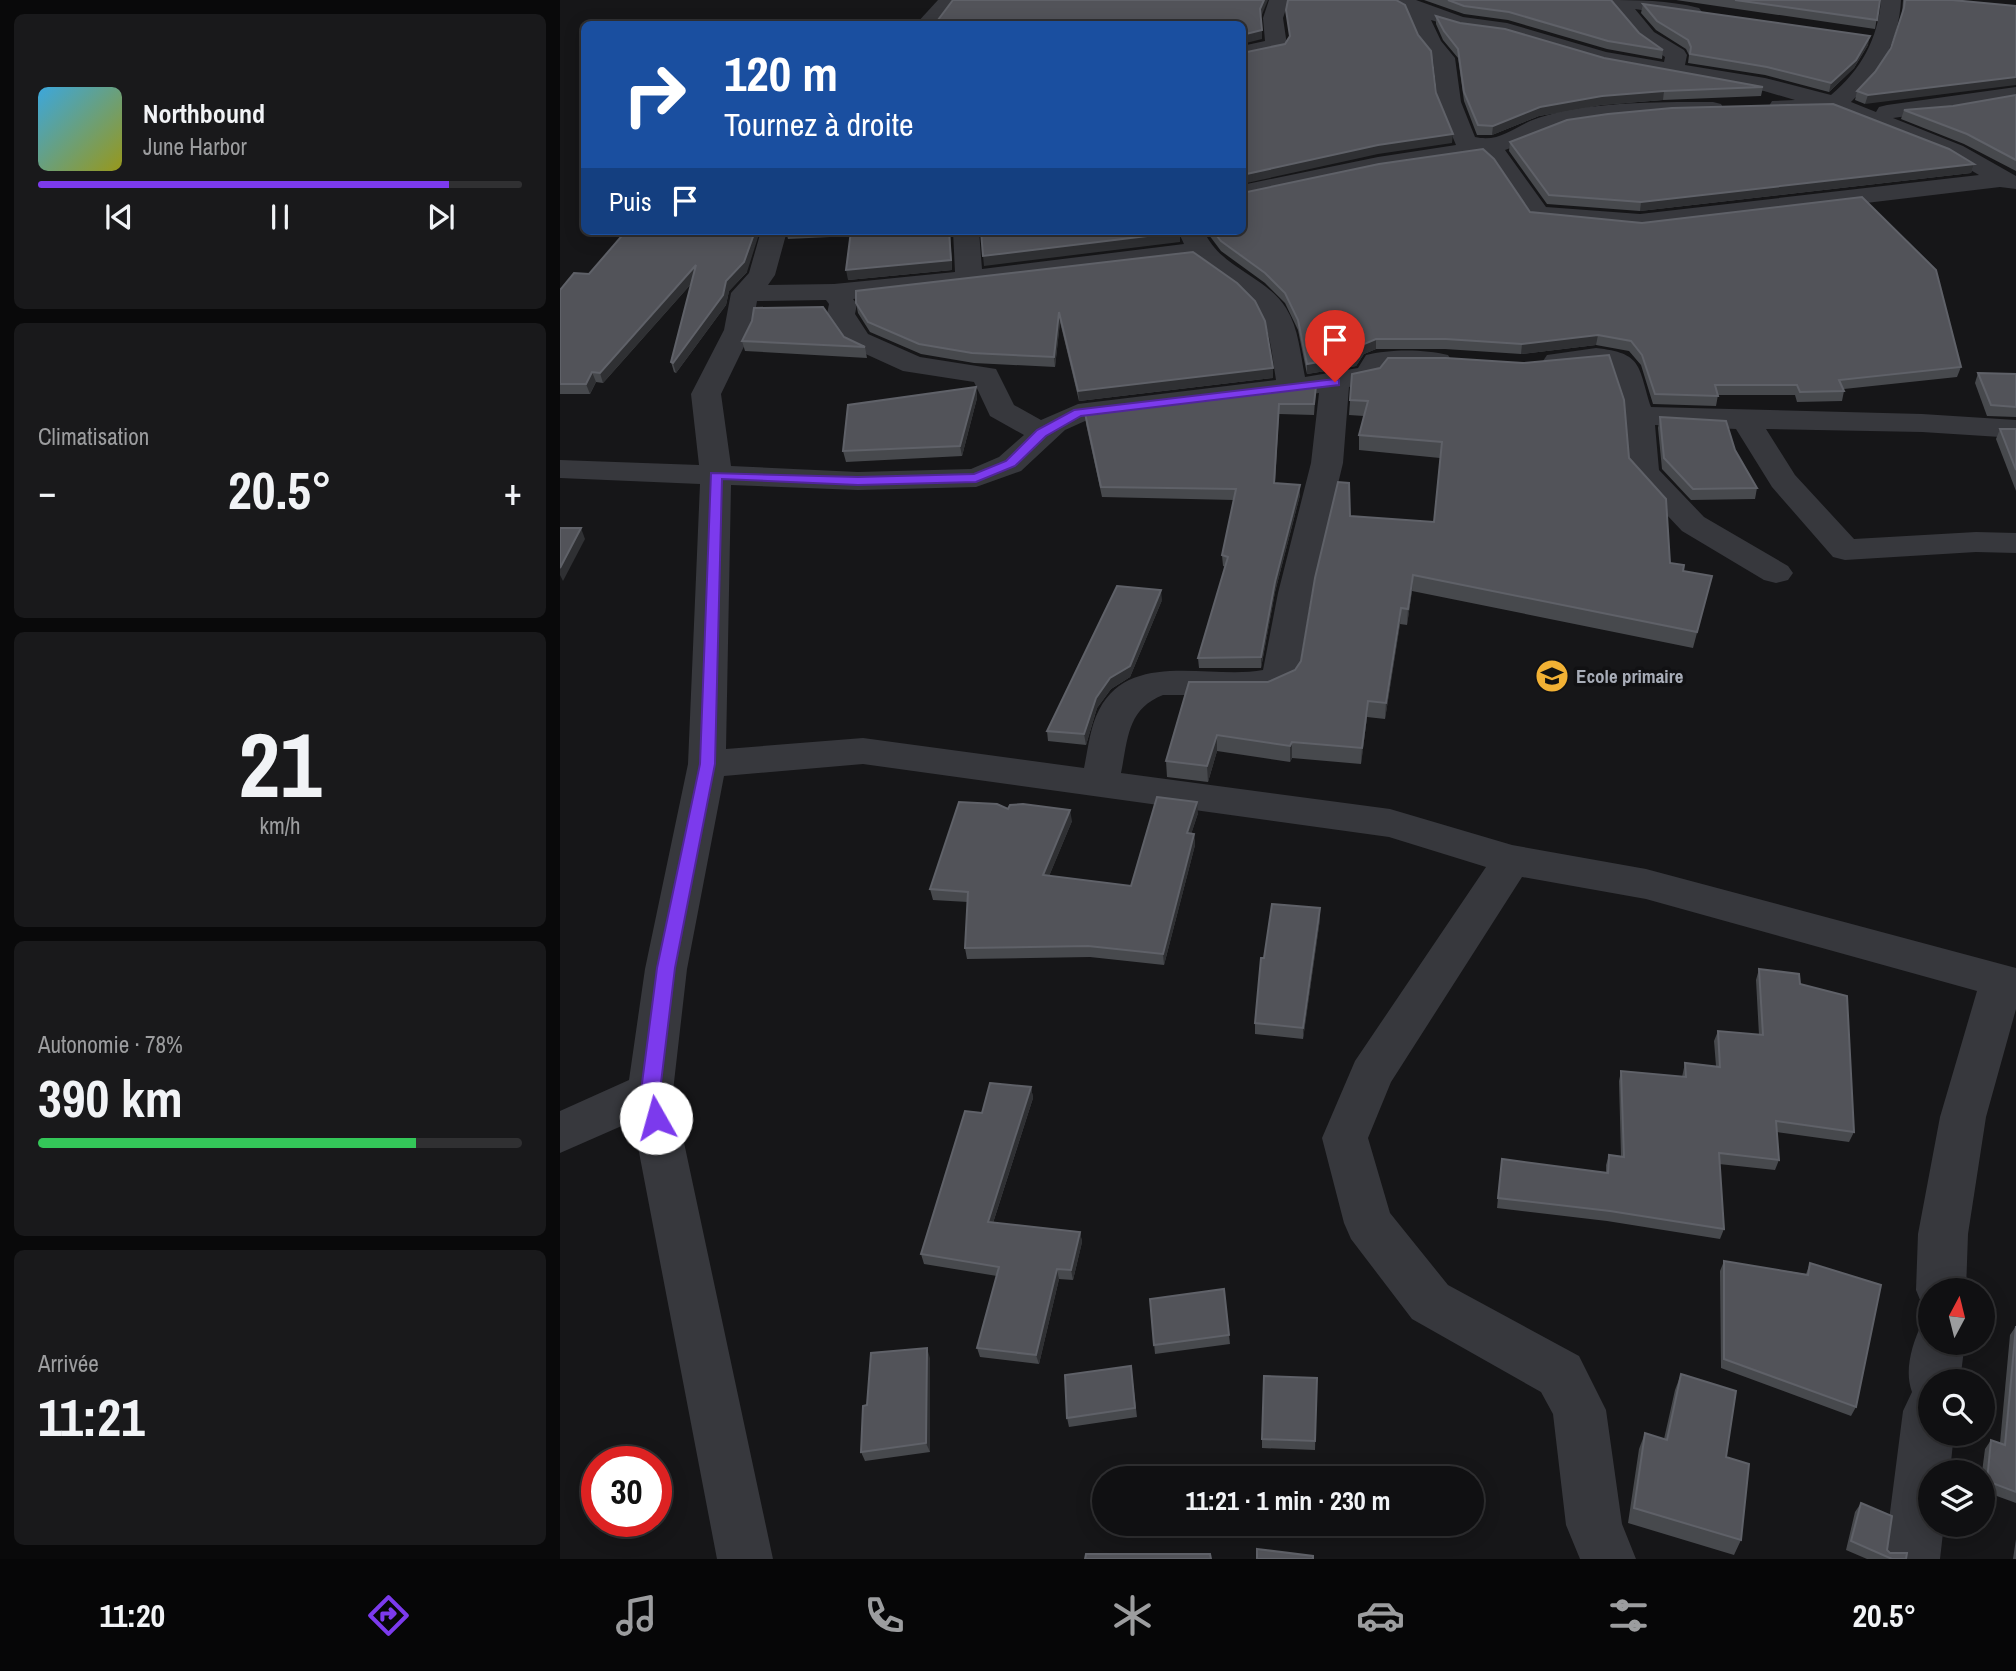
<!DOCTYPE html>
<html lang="fr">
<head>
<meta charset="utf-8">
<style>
  :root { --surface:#101012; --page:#19191b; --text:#f1f3f6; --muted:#9c9d9f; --line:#303032; --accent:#7c3aed }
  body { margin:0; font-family:"Archivo Narrow",sans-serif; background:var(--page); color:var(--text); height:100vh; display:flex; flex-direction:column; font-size:26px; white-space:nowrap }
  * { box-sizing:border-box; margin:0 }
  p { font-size:23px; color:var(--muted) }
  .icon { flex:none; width:38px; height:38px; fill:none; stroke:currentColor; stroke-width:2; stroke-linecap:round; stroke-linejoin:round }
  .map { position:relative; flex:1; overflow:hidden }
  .sheet { display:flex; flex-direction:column; gap:14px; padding:14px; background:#09090a; width:560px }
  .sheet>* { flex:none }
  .hud { position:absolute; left:21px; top:21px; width:665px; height:214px; border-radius:10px; box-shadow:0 4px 18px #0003,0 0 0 2px var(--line); background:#1a4fa0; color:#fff; overflow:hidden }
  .needle { width:46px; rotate:7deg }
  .buttons { position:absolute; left:1358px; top:1278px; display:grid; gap:14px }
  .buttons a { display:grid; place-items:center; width:77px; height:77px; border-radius:50%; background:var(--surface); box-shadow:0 4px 18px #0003,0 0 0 2px var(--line); font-size:35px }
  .speed { position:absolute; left:21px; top:1446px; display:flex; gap:14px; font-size:35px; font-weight:700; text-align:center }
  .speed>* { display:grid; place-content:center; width:91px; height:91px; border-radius:50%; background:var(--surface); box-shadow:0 4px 18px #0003,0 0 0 2px var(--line); line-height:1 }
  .speed .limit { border:10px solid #d22; background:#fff; color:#111 }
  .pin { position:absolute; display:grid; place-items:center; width:60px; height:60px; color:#fff; margin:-72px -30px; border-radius:50% 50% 50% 0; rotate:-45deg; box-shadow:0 0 7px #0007 }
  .pin .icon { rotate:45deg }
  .me { position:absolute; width:77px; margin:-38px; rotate:353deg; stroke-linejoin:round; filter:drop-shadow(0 0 5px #0008) }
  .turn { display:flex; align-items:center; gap:24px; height:147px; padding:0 28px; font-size:32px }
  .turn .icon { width:91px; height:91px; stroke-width:2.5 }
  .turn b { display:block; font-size:49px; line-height:60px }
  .then { display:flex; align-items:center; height:66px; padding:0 28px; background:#0003; gap:14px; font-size:26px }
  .big { font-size:52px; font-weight:800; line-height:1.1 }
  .sheet .widget { flex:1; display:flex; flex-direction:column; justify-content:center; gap:10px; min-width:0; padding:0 24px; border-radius:10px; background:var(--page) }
  .sheet .dial { align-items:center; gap:0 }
  .dial b { font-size:91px; line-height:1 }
  .song { display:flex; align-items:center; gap:21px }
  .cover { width:84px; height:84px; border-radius:10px; background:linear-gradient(135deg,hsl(200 70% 55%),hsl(60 70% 35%)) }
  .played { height:7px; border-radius:4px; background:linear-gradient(90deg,var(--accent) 85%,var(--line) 85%) }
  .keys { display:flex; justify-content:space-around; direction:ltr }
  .heat { display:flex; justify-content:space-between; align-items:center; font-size:38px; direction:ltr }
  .charge { height:10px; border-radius:5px; background:linear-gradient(90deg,#34c759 78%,var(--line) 0) }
  .trip { position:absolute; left:532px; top:1466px; width:392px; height:70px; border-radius:35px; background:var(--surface); box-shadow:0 4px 18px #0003,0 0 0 2px var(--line); font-weight:800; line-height:70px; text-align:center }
  .menu { display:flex; height:112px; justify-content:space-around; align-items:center; background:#060607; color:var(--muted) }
  .menu .icon { width:49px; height:49px }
  .menu .active { color:var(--accent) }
  .menu b { font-size:32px; color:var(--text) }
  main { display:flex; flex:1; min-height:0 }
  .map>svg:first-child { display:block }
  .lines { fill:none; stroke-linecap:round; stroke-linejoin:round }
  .street { fill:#37383d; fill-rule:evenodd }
  .wall { fill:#47494d }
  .shaded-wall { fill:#2f3033 }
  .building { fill:#525359; stroke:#5f6168; stroke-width:2 }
  .route { fill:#7c3aed; stroke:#51269a; stroke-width:2 }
  .labels { text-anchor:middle; stroke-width:7; stroke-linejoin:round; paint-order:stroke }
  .poi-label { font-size:19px; font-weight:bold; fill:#a8adb8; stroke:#111113; text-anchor:start }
</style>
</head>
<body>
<main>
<section class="sheet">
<div class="widget">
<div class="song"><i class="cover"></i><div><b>Northbound</b><p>June Harbor</p></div></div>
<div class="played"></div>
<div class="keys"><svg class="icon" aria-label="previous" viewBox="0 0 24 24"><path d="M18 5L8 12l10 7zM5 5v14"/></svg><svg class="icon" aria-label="pause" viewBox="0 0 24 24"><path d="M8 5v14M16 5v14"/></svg><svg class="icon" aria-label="next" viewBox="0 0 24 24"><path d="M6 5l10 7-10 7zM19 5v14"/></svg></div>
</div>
<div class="widget"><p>Climatisation</p>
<div class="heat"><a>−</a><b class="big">20.5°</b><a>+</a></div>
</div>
<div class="widget dial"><b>21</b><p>km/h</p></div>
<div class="widget"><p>Autonomie · 78%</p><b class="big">390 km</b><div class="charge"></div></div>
<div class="widget"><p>Arrivée</p><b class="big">11:21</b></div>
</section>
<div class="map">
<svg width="1456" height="1559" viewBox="0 0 1456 1559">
  <rect width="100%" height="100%" fill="#161618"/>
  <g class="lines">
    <g class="street">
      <polygon points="378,0 399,0 377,24 356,24"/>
      <polygon points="709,0 729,0 723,18 727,45 724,50 682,59 682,46 705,41 703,18"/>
      <path d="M833 0H856L903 17 947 23 1046 52 1104 62 1105 57 1080 40 1046 0C1078 0 1108 0 1139 8L1142 12 1139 16 1132 18 1075 9 1094 32 1124 50 1127 55 1125 65 1205 78 1271 95C1301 70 1318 39 1321 0H1341C1339 41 1320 73 1291 102L1316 112 1319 107 1327 105 1456 87V101L1333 118 1403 146 1456 176V189L1440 187 1080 230 969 219 935 167 923 155 818 171 682 200V185L818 157 896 145 878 102 873 59 860 43 847 11 835 6ZM871 20 900 29 945 35 1043 64 1204 91 1235 100 1212 101 1209 106 1212 111 1220 113 1273 111 1387 156 1419 175 1080 214 986 207 945 150C961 145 974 135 990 130 1043 115 1099 116 1153 116L1161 114 1164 109 1161 104 1153 102C1100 102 1020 101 970 121 950 130 938 142 915 137L901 102 895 58 881 41Z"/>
      <path d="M201 231H227L215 275 208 285 274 284 395 272 393 231H419L422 269 624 244 618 231H644C660 268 705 275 726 308 739 329 740 353 745 377L798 368 806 355C830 349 864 349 888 355L892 361 888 367 878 370H826L819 380 789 387 783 463 752 593 738 676 733 684 708 695H603C567 709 568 739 561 773L830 809 952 845 1086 869 1456 968V1009L1426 1117 1408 1234 1406 1290H1370V1309L1363 1307 1356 1290 1358 1234 1380 1117 1417 991 1086 899 962 877 831 1082 808 1138 830 1213 888 1285 1019 1356 1046 1410 1062 1524 1076 1559H1020L1006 1525 993 1414 981 1392 852 1319 791 1239 784 1223 762 1138 795 1061 926 867 829 837 303 764 164 776 127 969 113 1091 213 1559H157L73 1121 0 1153V1111L69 1080 85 969 128 764 140 484 0 478V460L139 465 131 394 164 330 171 293 189 273ZM634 259C647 272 664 280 679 291 711 313 710 345 716 380L518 404 481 420 454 405 436 369 360 357 308 334 295 314 297 304 293 299ZM266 300 269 304 267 314 288 346 343 371 414 382 430 416 464 435 439 457 411 469 298 472 171 466 161 394 192 330 197 301ZM759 393 751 463 718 593 703 670C651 680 570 649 539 710 530 727 528 749 524 768L303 738 166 749 171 485 298 490 416 487 461 471 505 430 525 421Z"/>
      <path d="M1036 348C1083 353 1078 366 1091 407L1362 414 1456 420V438L1362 432 1206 429 1235 475 1294 539 1416 532 1456 533V553L1416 552 1285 560 1273 557 1212 487 1176 429 1095 425 1099 470 1144 517 1228 566 1233 573 1228 580 1216 583 1204 580 1122 531 1073 479 1068 472 1064 415 1049 367 997 370 987 367 983 361 987 355Z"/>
      <path d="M1370 1321V1342H1405L1400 1381H1370V1433H1394L1390 1472H1370V1524H1384L1380 1559H1324L1343 1411 1352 1392C1344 1371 1352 1345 1361 1325Z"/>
    </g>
  </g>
  <g class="wall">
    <polygon points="864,0 1051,0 1079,33 1103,50 1102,59 1047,49 948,20 904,14"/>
    <polygon points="1116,0 1320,0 1315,29"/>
    <polygon points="1343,0 1392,0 1305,104 1295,100 1297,91 1315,72 1331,48 1342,14"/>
    <polygon points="1083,4 1308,45 1294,68 1269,92 1205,75 1128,63 1129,55 1126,49 1096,30 1081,13"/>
    <polygon points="876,16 900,23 1044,58 1203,87 1201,96 1103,100 1041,105 979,116 932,135 917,135 904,101 898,58 883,40 876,24"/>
    <polygon points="1456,95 1456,171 1404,144 1341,119 1344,110 1393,106"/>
    <polygon points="950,142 1414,164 1411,173 1080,211 987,204 949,151"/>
    <polygon points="970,212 1401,367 1397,377 1284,389 1284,391 1282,401 1237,402 1235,395 1158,395 1156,406 1093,404 1081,365 1069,351 1036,345 961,354 885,349 816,349 804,354 796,366 747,374 738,330 725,303 705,283 661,251 646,231 682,231"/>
    <polygon points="226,231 390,231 392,270 288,280 291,236 228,239"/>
    <polygon points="633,252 713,378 519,401 500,322 495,367 414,363 361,354 310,332 298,313 296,303"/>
    <polygon points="187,272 169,291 166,305 116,373 114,372 111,362 131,284 43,383 36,382 30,394 0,394 0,290 29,274"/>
    <polygon points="284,337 305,347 307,358 185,351 182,341"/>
    <polygon points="1418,373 1456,374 1456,417 1427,416 1415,383"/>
    <polygon points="792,374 1069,458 1110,563 1123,571 1152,576 1133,648 852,591 847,625 840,624 825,719 807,717 801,764 732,758 730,762 657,751 648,782 607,777 606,761 708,682 735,670 741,661 790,516 874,522 880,458 799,450 799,435 804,416 789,415"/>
    <polygon points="756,386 754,415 719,414 715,483 740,495 715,592 701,668 639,668 638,658 666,567 663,566 662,555 674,500 542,497 526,424 525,413"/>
    <polygon points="416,387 417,398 402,456 286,462 283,451"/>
    <polygon points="1100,417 1175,450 1197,488 1195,499 1131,500 1102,469 1098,428"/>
    <polygon points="1440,429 1456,429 1456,491 1436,439"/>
    <polygon points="602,600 570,677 551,689 537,708 526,745 488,741 487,731"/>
    <polygon points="448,809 512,821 489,876 571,886 638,813 631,834 634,834 635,845 604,965 530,957 407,959 405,948 408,902 373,900 370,889"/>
    <polygon points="760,919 743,1039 695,1034 695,1023 704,958"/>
    <polygon points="1199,969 1240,984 1294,1132 1289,1142 1217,1132 1219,1160 1215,1170 1159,1164 1164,1229 1160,1239 1047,1221 937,1208 942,1159 1046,1173 1046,1165 1049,1155 1061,1156 1059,1081 1061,1071 1122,1077 1125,1063 1156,1066 1154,1041 1158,1031 1199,1035 1196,980"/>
    <polygon points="471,1087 473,1098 433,1223 520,1232 522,1242 513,1280 499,1279 479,1364 420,1357 417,1348 437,1276 364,1264 361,1254"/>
    <polygon points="1164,1261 1246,1274 1250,1263 1296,1407 1291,1416 1161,1368 1160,1271"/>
    <polygon points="590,1299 669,1335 670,1344 595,1354"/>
    <polygon points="1456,1326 1456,1503 1423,1491 1422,1472 1425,1449 1431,1440 1440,1443 1450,1335"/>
    <polygon points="370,1358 370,1452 305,1461 301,1452 307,1405"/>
    <polygon points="571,1366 577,1417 509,1427 507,1418"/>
    <polygon points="1121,1374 1166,1457 1181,1540 1174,1555 1068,1523 1079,1449 1085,1433 1104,1439 1115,1390"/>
    <polygon points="757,1378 755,1450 702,1448 702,1439"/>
    <polygon points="1301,1503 1327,1550 1330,1553 1346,1559 1307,1559 1286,1550 1295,1512"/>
    <polygon points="1456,1539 1456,1559 1453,1559"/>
  </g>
  <g class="shaded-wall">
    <polygon points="704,0 708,0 701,17 700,9"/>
    <polygon points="702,30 702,39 682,44 682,35"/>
    <polygon points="1310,36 1308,45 1294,68 1269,92 1271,83"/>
    <polygon points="1456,77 1456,85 1305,104 1308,95"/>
    <polygon points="1104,91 1103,100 1041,105 979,116 932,135 933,126 980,107 1042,96"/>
    <polygon points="893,134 892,143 818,154 682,184 682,175 818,145"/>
    <polygon points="1414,164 1411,173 1080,211 1081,202"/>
    <polygon points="195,231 200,231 187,272 169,291 166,305 116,373 113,363"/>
    <polygon points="390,231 392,270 288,280 286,270"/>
    <polygon points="620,232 620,242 424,266 423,256"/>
    <polygon points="136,265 139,275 43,383 40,373"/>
    <polygon points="499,312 500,322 495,367 494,357"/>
    <polygon points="1038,335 1036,345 961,354 962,344"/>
    <polygon points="816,339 816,349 804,354 796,366 747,374 747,364"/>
    <polygon points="713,368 713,378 519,401 518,391"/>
    <polygon points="32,372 36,382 30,394 26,384"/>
    <polygon points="416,387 417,398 402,456 400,446"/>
    <polygon points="740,485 740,495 715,592 701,668 701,657 715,582"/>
    <polygon points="21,528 25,539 3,581 0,575 0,568"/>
    <polygon points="853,575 852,591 847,625 848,609"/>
    <polygon points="601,590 602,600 570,677 551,689 537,708 526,745 524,734 536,698"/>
    <polygon points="841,608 840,624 825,719 826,703"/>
    <polygon points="808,701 807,717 801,764 802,748"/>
    <polygon points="657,735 657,751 648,782 647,766"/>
    <polygon points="732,742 732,758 730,762 730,746"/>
    <polygon points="637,802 638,813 628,844 627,833"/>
    <polygon points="510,810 512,821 485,886 483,875"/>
    <polygon points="634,834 635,845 604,965 603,954"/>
    <polygon points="760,908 760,919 743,1039 743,1028"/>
    <polygon points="471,1087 473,1098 430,1232 428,1222"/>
    <polygon points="520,1232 522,1242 513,1280 511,1270"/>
    <polygon points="497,1269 499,1279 479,1364 476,1355"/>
    <polygon points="367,1348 370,1358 370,1452 366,1443"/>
  </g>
  <g class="building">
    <polygon points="393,0 704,0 700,9 702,30 682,35 682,24 375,24"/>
    <polygon points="728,0 836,0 845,5 858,35 871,51 876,93 893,134 818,145 682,175 682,53 725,44 730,36 726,10"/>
    <polygon points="888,0 1051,0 1079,33 1103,50 1048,41 949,12 904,6"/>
    <polygon points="1175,0 1320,0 1317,20"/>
    <polygon points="1345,0 1392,0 1456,6 1456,77 1308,95 1297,91 1315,72 1331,48 1344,8"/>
    <polygon points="1083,4 1310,36 1296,60 1271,83 1207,67 1130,54 1131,47 1128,40 1097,21"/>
    <polygon points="876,16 900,23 945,29 1044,58 1203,87 1104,91 1042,96 980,107 933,126 918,125 904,92 898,49 884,31"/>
    <polygon points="1456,95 1456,160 1407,134 1344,110 1393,106"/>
    <polygon points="1273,104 1389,149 1414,164 1081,202 989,195 950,142 1007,120 1048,114 1112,108"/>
    <polygon points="923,149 934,159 970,212 1082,223 1302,197 1376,270 1401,367 1279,380 1284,391 1240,392 1237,385 1155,385 1158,396 1095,394 1082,355 1071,341 1038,335 962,344 886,339 816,339 804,344 797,355 747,364 738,320 725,293 705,273 661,241 653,231 682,231 682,193 819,164"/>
    <polygon points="66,231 195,231 184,262 166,281 163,295 113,363 111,362 136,265 40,373 32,372 26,384 0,384 0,290 14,273 29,274"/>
    <polygon points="291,231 389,231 391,260 286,270"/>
    <polygon points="421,231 619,231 620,232 423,256"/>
    <polygon points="633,252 677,283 695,301 705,321 713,368 518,391 499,312 494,357 412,353 359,344 308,322 296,303 296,291"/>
    <polygon points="263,307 284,337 305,347 182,341 192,321 194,308"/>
    <polygon points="1049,355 1064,400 1069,458 1106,499 1110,563 1124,565 1123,571 1152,576 1137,632 853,575 848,609 841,608 826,703 808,701 802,748 732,742 730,746 657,735 647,766 606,761 629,682 708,682 735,670 741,661 755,578 778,482 789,483 790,516 874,522 882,442 799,435 808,401 790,400 792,374 820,368 828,358 886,358 963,363"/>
    <polygon points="1418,373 1456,374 1456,407 1431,405"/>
    <polygon points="756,386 754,404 719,404 714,483 740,485 715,582 701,657 638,658 668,557 662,555 676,489 541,487 525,413"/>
    <polygon points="416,387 400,446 283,451 288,405"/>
    <polygon points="1100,417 1166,421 1175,450 1197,488 1133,489 1104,458"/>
    <polygon points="1440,429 1456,429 1456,470"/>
    <polygon points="0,528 21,528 0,568"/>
    <polygon points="557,586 601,590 570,666 550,678 536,698 524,734 487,731"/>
    <polygon points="597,797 637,802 627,833 634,834 603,954 528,946 405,948 408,892 370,889 399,802 437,804 448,809 450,805 463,804 510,810 483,875 571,886"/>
    <polygon points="712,904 760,908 743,1028 695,1023 701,958 704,958"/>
    <polygon points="1199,969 1239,974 1240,984 1287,996 1294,1132 1216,1121 1219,1160 1159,1153 1164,1229 1050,1211 938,1198 942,1159 1048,1173 1049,1155 1064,1157 1061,1071 1126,1077 1125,1063 1160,1067 1158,1031 1203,1035"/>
    <polygon points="430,1083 471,1087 428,1222 520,1232 511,1270 497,1269 476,1355 417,1348 439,1267 361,1254 405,1111 422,1113"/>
    <polygon points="1164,1261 1248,1275 1250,1263 1321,1285 1296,1407 1164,1359"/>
    <polygon points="664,1289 669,1335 594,1345 590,1299"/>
    <polygon points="1456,1326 1456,1492 1427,1481 1431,1440 1445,1445"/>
    <polygon points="367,1348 366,1443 301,1452 303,1406 307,1405 311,1353"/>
    <polygon points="571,1366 575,1408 507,1418 505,1375"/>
    <polygon points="1121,1374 1176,1391 1166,1457 1189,1464 1181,1540 1074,1508 1085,1433 1107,1440"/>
    <polygon points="704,1376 757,1378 755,1441 702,1439"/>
    <polygon points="1301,1503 1332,1516 1327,1550 1330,1553 1347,1553 1346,1559 1332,1559 1291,1541"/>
    <polygon points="697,1549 753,1556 753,1559 697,1559"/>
    <polygon points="526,1554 650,1554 651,1559 525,1559"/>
  </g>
  <polygon class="route" points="775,379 779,380 779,385 521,416 486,436 455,466 416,482 298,485 162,479 155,764 115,968 100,1091 105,1118 102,1124 96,1126 89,1124 81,1091 97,968 140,764 151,473 298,477 414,474 446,461 477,430 514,410"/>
  <defs>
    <symbol id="school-disc" viewBox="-11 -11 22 22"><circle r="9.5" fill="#f2b134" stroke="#111113"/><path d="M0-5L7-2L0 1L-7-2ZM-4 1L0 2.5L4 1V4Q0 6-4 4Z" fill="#111"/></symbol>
  </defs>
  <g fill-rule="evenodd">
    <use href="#school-disc" x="973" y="657" width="38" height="38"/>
  </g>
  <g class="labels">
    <g class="poi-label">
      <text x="1016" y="683">Ecole primaire</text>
    </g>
  </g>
</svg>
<div class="buttons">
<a><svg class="needle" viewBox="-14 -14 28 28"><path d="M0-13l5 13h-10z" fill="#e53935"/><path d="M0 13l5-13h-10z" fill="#9c9d9f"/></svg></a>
<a><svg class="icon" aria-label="search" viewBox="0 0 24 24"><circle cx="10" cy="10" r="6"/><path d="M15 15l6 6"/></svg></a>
<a><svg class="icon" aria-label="layers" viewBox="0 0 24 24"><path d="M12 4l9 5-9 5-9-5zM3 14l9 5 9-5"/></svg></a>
</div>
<div class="speed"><div class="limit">30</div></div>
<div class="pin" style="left:775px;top:382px;background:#d93025"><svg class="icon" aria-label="arrive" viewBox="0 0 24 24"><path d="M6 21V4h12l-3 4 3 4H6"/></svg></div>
<svg class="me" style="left:96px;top:1118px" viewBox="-20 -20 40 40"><circle r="19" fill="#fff"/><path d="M0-13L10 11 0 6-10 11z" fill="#7c3aed"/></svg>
<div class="trip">11:21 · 1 min · 230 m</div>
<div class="hud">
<div class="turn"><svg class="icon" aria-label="right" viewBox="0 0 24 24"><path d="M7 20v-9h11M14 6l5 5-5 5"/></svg><div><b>120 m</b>Tournez à droite</div></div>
<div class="then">Puis<svg class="icon" aria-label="arrive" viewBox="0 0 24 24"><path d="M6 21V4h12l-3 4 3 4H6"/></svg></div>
</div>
</div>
</main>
<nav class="menu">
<b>11:20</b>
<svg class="icon active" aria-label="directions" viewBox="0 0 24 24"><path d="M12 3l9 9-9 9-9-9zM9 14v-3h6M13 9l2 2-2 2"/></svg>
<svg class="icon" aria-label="music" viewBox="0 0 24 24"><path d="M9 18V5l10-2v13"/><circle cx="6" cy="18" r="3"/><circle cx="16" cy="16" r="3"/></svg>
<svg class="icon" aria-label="phone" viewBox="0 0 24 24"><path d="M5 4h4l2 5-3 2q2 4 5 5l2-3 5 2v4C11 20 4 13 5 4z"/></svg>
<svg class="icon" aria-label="climate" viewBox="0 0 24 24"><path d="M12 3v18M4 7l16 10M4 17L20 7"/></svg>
<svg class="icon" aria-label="car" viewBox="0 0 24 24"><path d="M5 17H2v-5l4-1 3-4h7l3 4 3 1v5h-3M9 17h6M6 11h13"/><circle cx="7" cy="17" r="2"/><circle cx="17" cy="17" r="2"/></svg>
<svg class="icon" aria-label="filters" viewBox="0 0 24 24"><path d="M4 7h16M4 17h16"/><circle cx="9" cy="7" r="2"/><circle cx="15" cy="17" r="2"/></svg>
<b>20.5°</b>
</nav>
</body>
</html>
